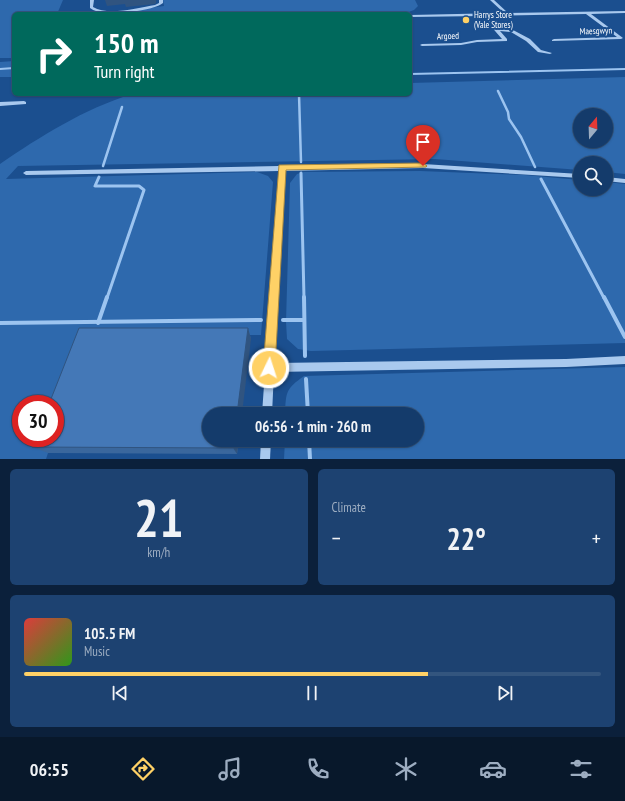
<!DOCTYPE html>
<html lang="en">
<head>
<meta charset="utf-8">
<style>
  :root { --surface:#143b6b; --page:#1d4271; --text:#f1f3f6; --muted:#9dadc1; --line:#33557e; --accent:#ffd166 }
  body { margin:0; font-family:"PT Sans Narrow",sans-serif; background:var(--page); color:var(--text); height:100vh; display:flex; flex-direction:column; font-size:15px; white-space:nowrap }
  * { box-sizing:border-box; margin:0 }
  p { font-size:13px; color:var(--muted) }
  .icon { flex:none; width:22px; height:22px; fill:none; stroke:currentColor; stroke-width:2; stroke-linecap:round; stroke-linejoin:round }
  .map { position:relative; height:459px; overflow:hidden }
  .side { display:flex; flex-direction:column; gap:10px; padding:10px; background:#0b203b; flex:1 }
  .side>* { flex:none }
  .top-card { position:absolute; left:12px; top:12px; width:400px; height:84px; border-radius:6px; box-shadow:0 1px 3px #0004,0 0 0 1px var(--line); background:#00695c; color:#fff; overflow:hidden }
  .needle { width:26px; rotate:19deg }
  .tools { position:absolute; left:573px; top:108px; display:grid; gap:8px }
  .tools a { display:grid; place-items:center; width:40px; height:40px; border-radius:50%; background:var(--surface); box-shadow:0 1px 3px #0004,0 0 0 1px var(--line); font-size:20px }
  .speed { position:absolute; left:12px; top:395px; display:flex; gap:8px; font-size:20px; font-weight:700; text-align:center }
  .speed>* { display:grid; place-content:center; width:52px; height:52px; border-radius:50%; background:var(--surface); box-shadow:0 1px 3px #0004,0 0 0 1px var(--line); line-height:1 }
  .speed .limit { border:6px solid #d22; background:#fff; color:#111 }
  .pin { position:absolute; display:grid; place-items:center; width:34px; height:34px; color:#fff; margin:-41px -17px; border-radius:50% 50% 50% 0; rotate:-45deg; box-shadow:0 0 4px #0007 }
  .pin .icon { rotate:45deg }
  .me { position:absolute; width:44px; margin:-22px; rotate:4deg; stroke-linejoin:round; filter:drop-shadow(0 0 3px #0008) }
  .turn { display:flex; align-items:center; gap:14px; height:84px; padding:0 16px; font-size:18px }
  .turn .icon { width:52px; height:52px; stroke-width:2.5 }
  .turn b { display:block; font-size:28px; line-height:34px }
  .big { font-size:30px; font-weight:700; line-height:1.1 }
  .side .card { flex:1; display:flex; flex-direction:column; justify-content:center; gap:6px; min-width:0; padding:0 14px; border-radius:6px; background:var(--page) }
  .side .dial { align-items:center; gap:0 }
  .dial b { font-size:52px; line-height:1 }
  .song { display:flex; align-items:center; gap:12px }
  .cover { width:48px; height:48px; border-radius:6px; background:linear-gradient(135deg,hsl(0 70% 55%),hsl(110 70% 35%)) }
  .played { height:4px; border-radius:2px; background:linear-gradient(90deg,var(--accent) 70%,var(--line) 70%) }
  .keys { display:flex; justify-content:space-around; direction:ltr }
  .heat { display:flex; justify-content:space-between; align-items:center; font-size:22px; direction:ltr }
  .side .tiles { flex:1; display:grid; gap:10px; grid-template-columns:1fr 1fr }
  .card:last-child { grid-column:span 2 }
  .trip { position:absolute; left:202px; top:407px; width:222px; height:40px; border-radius:20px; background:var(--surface); box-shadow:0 1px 3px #0004,0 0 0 1px var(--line); font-weight:700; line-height:40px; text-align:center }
  .tabs { display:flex; height:64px; justify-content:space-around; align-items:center; background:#08182b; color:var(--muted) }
  .tabs .icon { width:28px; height:28px }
  .tabs .selected { color:var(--accent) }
  .tabs b { font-size:18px; color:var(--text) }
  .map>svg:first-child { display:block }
  .green { fill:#2e69ad; fill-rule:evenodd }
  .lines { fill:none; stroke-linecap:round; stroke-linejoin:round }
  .stream-far3 { stroke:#9cc4f0; stroke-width:2 }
  .stream-far2 { stroke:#9cc4f0; stroke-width:2.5 }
  .stream-far1 { stroke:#9cc4f0; stroke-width:3 }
  .stream { stroke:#9cc4f0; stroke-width:4 }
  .minor { fill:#a9c9ee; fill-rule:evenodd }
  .wall { fill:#3a679d }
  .shaded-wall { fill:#305480 }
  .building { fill:#4478b7; stroke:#305480 }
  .route { fill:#ffd166; stroke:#a68842 }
  .poi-dot { fill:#ffd166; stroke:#1b4f8f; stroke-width:1.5 }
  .labels { text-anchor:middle; stroke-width:4; stroke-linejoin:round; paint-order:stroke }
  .far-poi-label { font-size:9px; fill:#fff; stroke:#1b4f8f; text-anchor:start }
  .far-street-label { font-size:9px; fill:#fff; stroke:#1b4f8f }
</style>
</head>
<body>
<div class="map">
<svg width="625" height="459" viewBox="0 0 625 459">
  <rect width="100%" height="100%" fill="#1b4f8f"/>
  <g class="green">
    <polygon points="0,0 63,0 57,14 14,14 14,58 0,58"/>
    <polygon points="163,0 415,0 418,6 414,10 403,14 120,14 120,12 164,6"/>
    <polygon points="14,61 14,77 0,77 0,62"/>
    <path d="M625 77V174L606 172V163H580V170L435 159 18 166 6 179 257 172 268 176 273 182 261 335H90L55 404H21V438H53L46 459H0V164C41 136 84 109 132 94H410V83ZM580 115H606V141H580Z"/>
    <polygon points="420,171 524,175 580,180 580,189 606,189 606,182 625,184 625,343 311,351 298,349 287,339 286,322 290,183 297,174 304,172"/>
    <path d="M625 367V459H284L285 440H417V414H285C286 391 286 389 304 376Z"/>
  </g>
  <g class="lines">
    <g class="stream-far3">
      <polyline points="0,69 14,68"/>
      <polyline points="410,74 625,69"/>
    </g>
    <g class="stream-far2">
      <polyline points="498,91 508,112 509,119 521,137 535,167"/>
      <polyline points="299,94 301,162"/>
      <polyline points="103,166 122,107"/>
    </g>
    <g class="stream-far1">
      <polyline points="301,173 304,298"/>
      <polyline points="99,177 95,186 139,186 144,190 107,298"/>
      <polyline points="541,179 604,298"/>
    </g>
    <g class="stream">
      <polyline points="304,297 305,356"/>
      <polyline points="604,297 625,337"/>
      <polyline points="283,320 304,320"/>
      <polyline points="0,323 261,320"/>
      <polyline points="98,323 107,297"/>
      <polyline points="306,379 308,414"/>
      <polyline points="309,440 310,459"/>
    </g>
    <g class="minor">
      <path d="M90 0H94L93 7C108 16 138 8 155 5L159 3V0H163V3C153 11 117 14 104 13 99 12 94 11 90 8Z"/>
      <polygon points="490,0 494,0 508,13 625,11 625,13 591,14 623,38 621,39 552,41 552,40 554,39 617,37 586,14 486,16 497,29 513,30 530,39 541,50 552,53 550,54 538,52 526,41 511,32 500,31 507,39 507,41 477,42 461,45 422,46 420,45 422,44 461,43 477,40 502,39 482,16 410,17 410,15 504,13"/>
      <polygon points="24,101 26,102 26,104 0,106 0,102"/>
      <polygon points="423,164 580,174 580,178 423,168 285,171 275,363 566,359 625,356 625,364 566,367 274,372 272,414 262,414 279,171 26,175 23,173 26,171 279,166 282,165 285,166"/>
      <polygon points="606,177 625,179 625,183 606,181"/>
      <polygon points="261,440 271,440 270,459 260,459"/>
    </g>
  </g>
  <polygon class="wall" points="248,328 251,339 209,440 239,440 237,454 48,453 32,447"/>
  <g class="shaded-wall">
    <polygon points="105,0 156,0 156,3 155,4 126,7 125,4 107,6"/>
    <polygon points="248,328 251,339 242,414 237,414"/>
    <polygon points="234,440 239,440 237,454 233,448"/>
  </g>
  <polygon class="building" points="79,328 248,328 237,414 209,414 209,440 234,440 233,448 32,447 36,438 55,438 55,404 49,404"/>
  <polygon class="route" points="423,163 427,166 426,167 286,170 275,368 273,372 269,374 265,372 263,368 279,165"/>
  <circle class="poi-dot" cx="466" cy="20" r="4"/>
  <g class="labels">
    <g class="far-poi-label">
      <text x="474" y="18">Harrys Store<tspan x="474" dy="10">(Vale Stores)</tspan></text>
    </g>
    <g class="far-street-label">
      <text transform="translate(596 31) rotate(-2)" y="3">Maesgwyn</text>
      <text transform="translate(448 36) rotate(-2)" y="3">Argoed</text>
    </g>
  </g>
</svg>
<div class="tools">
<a><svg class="needle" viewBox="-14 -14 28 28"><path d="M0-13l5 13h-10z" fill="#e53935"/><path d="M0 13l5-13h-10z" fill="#9dadc1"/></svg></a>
<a><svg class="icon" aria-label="search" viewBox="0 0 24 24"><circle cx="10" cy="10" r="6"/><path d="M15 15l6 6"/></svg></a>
</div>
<div class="speed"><div class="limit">30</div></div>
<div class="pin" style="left:423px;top:166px;background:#d93025"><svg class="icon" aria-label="arrive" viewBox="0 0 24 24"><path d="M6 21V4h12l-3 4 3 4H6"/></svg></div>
<svg class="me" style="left:269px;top:368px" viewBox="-20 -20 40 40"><circle r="17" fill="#ffd166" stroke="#fff" stroke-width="3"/><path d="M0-11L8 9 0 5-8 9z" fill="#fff"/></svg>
<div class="trip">06:56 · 1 min · 260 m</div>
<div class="top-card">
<div class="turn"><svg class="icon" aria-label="right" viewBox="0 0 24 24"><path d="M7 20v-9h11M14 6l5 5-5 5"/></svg><div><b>150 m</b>Turn right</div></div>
</div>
</div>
<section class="side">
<div class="tiles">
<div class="card dial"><b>21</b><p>km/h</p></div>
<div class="card"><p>Climate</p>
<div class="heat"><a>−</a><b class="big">22°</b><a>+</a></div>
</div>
<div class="card">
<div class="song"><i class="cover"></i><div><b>105.5 FM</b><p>Music</p></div></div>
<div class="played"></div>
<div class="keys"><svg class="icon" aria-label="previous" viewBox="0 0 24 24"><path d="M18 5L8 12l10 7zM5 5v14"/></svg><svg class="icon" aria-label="pause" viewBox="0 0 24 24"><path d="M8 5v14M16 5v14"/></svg><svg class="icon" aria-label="next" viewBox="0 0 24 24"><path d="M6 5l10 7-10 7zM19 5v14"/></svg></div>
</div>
</div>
</section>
<nav class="tabs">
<b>06:55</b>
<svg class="icon selected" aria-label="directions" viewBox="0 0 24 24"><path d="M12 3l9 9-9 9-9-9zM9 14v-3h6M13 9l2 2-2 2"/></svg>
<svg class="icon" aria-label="music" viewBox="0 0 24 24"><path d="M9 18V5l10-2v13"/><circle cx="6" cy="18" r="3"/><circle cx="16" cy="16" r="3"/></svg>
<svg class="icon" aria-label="phone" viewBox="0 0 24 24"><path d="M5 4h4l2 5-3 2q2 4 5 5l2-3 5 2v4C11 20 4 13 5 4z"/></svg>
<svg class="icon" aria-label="climate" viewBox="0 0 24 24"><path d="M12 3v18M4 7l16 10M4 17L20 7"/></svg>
<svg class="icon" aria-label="car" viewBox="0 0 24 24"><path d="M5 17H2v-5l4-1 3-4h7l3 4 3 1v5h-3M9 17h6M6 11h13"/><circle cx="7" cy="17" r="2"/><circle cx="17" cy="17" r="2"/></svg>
<svg class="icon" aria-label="filters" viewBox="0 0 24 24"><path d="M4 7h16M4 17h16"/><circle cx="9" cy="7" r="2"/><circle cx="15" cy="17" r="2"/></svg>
</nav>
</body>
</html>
